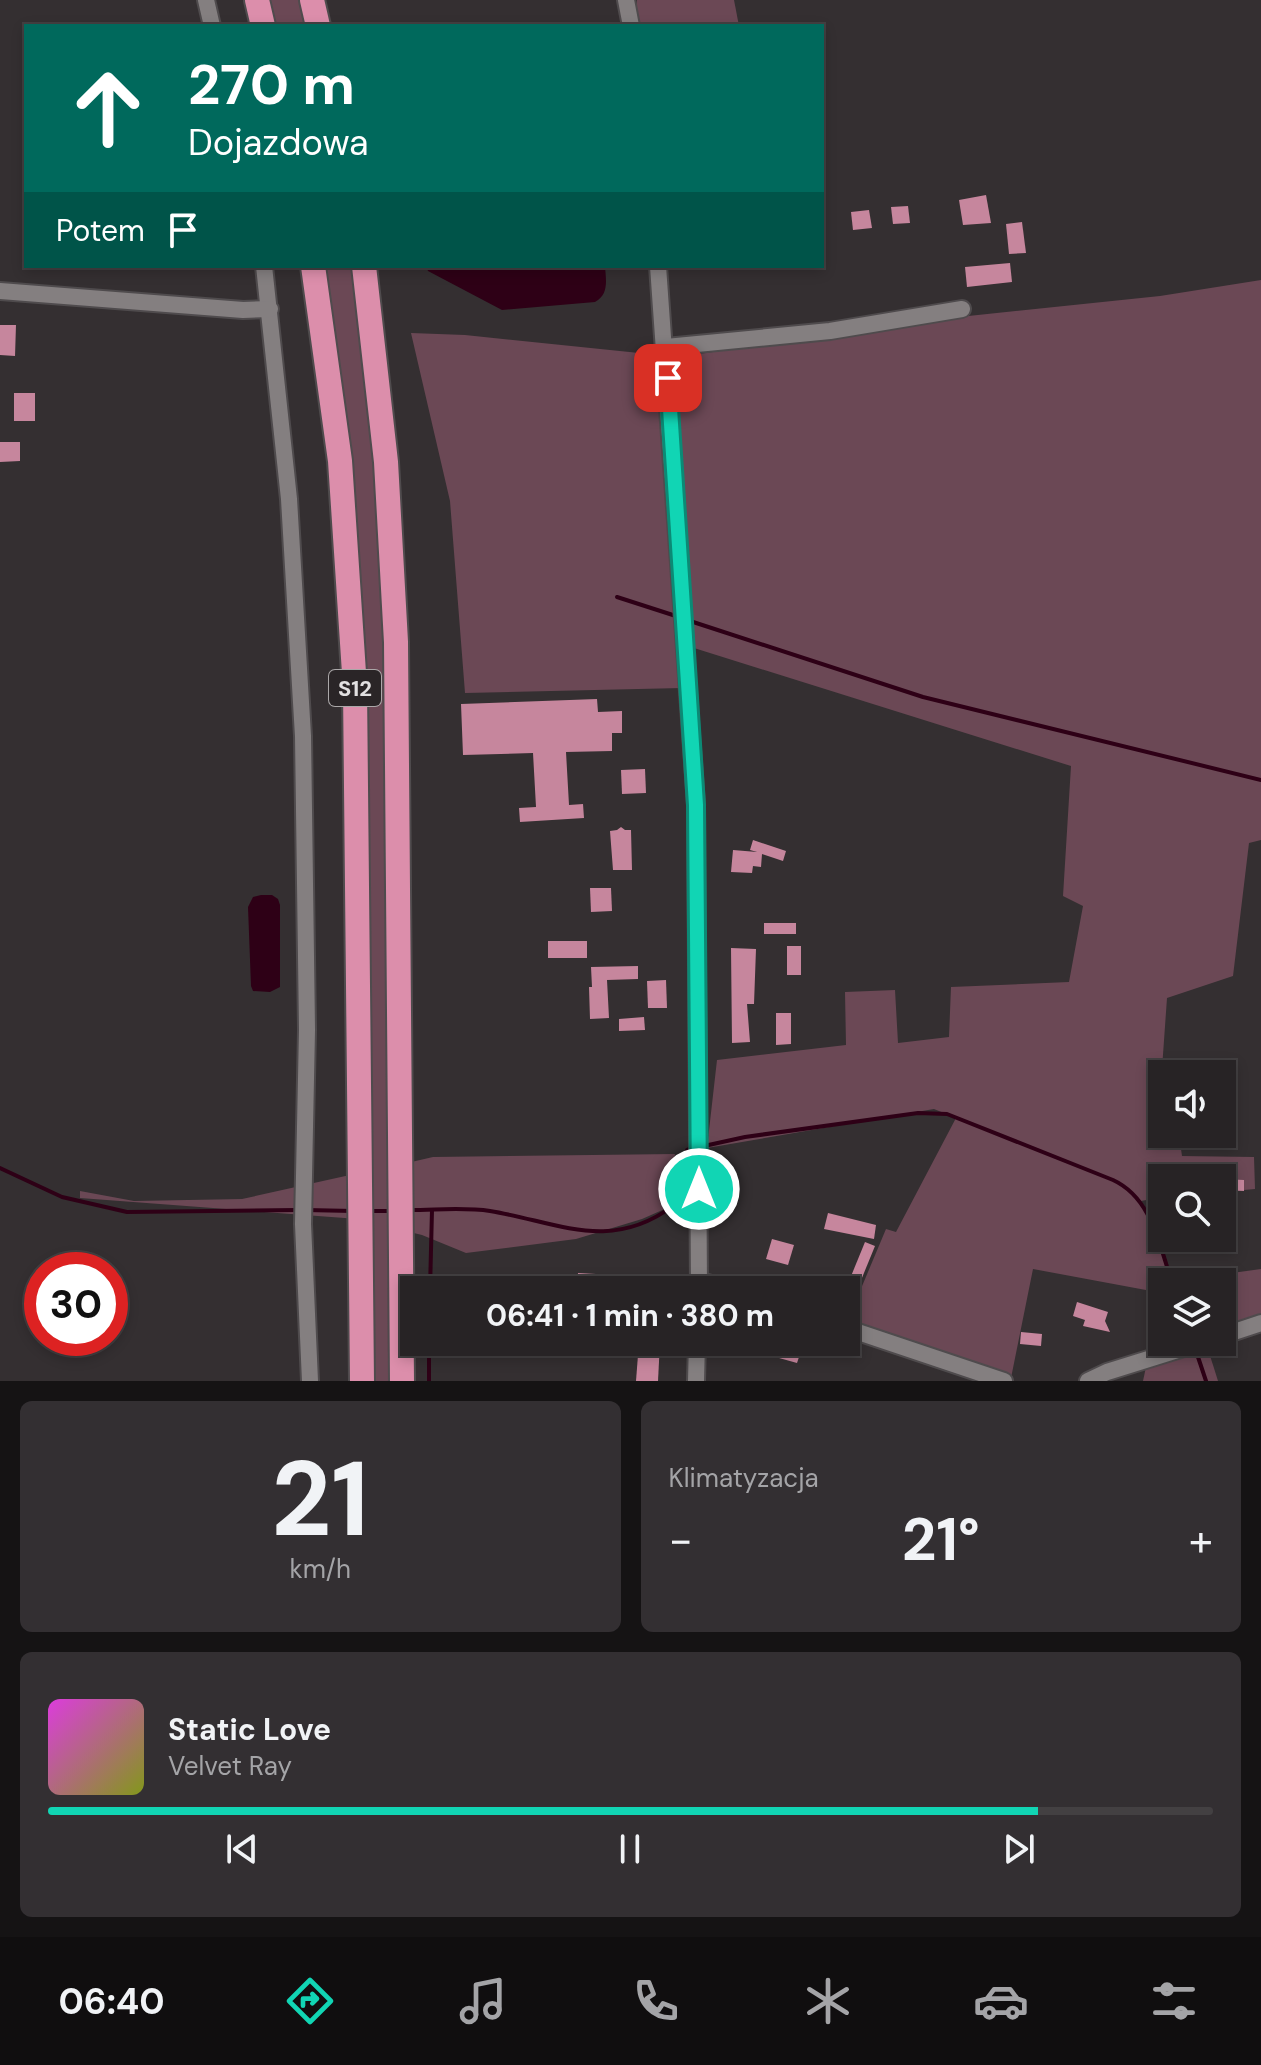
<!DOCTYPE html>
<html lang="pl">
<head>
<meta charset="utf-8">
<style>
  :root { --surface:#272325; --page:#332f32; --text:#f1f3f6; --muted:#a4a4a7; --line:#434042; --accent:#11d5b4 }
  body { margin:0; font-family:"DM Sans",sans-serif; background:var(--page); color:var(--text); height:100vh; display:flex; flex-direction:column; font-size:30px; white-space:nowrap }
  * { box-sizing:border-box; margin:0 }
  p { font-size:26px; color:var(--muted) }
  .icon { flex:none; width:44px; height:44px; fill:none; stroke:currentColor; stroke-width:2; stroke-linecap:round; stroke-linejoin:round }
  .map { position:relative; height:1381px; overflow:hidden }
  .sheet { display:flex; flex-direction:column; gap:20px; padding:20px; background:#151314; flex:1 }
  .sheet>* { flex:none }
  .guide { position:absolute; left:24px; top:24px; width:800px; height:244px; border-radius:0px; box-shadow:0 4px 12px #0003,0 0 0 2px var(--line); background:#00695c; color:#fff; overflow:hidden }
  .tools { position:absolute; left:1148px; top:1060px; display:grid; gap:16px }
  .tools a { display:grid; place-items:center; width:88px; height:88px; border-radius:0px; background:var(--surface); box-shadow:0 4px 12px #0003,0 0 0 2px var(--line); font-size:40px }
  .speed { position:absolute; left:24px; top:1252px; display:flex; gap:16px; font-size:40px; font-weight:700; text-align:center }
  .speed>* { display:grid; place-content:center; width:104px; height:104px; border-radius:50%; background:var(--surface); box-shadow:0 4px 12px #0003,0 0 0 2px var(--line); line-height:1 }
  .speed .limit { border:12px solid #d22; background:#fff; color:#111 }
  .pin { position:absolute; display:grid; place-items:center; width:68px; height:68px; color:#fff; margin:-34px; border-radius:16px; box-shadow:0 4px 12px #0006 }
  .me { position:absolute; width:88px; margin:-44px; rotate:0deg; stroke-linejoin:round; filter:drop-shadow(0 0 6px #0008) }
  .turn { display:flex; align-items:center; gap:28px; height:168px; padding:0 32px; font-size:36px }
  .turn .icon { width:104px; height:104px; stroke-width:2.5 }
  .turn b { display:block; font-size:56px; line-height:68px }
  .then { display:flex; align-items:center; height:76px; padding:0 32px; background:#0003; gap:16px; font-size:30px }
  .big { font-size:60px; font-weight:700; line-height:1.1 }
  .sheet .tile { flex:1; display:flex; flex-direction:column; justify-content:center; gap:12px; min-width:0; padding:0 28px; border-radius:12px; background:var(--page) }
  .sheet .dial { align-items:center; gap:0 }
  .dial b { font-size:104px; line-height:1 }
  .song { display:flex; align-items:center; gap:24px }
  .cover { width:96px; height:96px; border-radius:12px; background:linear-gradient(135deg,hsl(300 70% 55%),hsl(70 70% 35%)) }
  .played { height:8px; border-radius:4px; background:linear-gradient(90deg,var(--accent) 85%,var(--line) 85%) }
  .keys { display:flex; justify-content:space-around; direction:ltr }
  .heat { display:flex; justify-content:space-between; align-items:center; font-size:44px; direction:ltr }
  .sheet .tiles { flex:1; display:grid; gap:20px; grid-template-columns:1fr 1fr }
  .tile:last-child { grid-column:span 2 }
  .trip { position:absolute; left:400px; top:1276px; width:460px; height:80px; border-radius:0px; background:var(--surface); box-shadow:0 4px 12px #0003,0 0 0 2px var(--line); font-weight:700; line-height:80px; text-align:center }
  .dock { display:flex; height:128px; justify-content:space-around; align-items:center; background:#100e0f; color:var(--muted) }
  .dock .icon { width:56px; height:56px }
  .dock .selected { color:var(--accent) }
  .dock b { font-size:36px; color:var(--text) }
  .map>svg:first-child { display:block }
  .green { fill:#6b4855 }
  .water { fill:#2e0016 }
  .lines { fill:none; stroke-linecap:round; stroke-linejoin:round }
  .stream { stroke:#2e0016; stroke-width:4 }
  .building { fill:#c6869d }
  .minor-casing { stroke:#4f4b4d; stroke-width:20 }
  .highway-casing { stroke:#4f4b4d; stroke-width:28 }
  .minor { stroke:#847f80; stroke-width:16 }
  .highway { stroke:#dc8eab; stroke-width:24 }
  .route-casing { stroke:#0b8a75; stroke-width:20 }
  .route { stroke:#11d5b4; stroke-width:14 }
  .labels { text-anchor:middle; stroke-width:8; stroke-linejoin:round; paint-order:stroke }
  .shield { fill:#2a2527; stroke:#aba8a9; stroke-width:2 }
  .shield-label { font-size:22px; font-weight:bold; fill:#e2e0e1 }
</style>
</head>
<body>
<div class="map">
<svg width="1261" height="1381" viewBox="0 0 1261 1381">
  <rect width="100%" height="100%" fill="#342f31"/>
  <g class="green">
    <polygon points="266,0 302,0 308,26 273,26"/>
    <polygon points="734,0 739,26 638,26 635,15 637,0"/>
    <polygon points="323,266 354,266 373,419 385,592 394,1166 433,1157 675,1154 667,1208 642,1219 576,1239 466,1253 422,1235 393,1228 394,1381 367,1381 358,1219 80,1198 80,1191 134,1201 242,1199 368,1171"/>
    <polygon points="1261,280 1261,840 1249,843 1233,976 1167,998 1161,1083 1152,1091 1158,1138 1180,1142 1182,1156 1254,1157 1255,1189 1222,1192 1222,1178 1162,1178 1162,1197 1141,1201 1148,1211 1174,1281 1261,1269 1261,1316 1222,1327 1222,1282 1162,1282 1162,1293 1033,1269 1011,1378 846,1321 846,1315 860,1291 886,1229 896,1232 956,1118 934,1109 707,1148 717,1060 846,1045 845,992 895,990 898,1043 949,1037 951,987 1069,982 1083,906 1063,896 1071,766 694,648 680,646 682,688 465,693 450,501 411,333 465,335 678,357 940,319 1160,296"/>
    <polygon points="1207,1346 1218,1381 1143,1381 1146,1367"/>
  </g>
  <g class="water">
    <path d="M426 266H605C606 281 609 294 595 302L502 310 428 271Z"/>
    <polygon points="261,895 272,895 278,899 280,905 280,987 270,992 253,991 251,986 248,907 253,897"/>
  </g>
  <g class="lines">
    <g class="stream">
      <polyline points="617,597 679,617"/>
      <polyline points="687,620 923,697 1261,780"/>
      <path d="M704 1146 745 1137 918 1113 947 1114 1113 1180C1152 1198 1159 1245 1172 1282"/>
      <polyline points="0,1168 62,1197 127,1212 297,1210"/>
      <polyline points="306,1210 353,1211"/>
      <path d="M410 1210C437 1210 464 1207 490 1211 558 1222 609 1253 673 1206L687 1150 695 1146"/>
      <polyline points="370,1211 393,1211"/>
      <polyline points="430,1290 432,1210"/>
      <polyline points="429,1342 429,1381"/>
      <polyline points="1195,1348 1206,1381"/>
    </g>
  </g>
  <g class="building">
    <polygon points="986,195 991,223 963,225 959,200"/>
    <polygon points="908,206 910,223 893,224 891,207"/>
    <polygon points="869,210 872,228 853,230 851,212"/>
    <polygon points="1022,222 1026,253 1009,254 1006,224"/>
    <polygon points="1010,263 1012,282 967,287 965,267"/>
    <polygon points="0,325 16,325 15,356 0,355"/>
    <rect x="14" y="393" width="21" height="28"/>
    <polygon points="0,442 20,442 20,461 0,462"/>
    <polygon points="597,699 598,712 622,711 622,733 612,733 612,751 566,752 569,805 583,804 584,818 520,822 519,808 536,807 533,753 463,755 461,704"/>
    <polygon points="645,769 646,793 622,794 621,770"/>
    <polygon points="621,827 625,830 631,830 632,870 613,870 610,831 617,830"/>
    <polygon points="753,840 786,851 783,861 762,854 761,867 753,866 752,873 731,872 733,850 757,852 750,850"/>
    <polygon points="590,888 611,888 612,911 591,912"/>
    <rect x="764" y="923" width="32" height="11"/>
    <rect x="548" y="941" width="39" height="17"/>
    <rect x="787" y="946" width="14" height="29"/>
    <polygon points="731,948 756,949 754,1004 747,1004 750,1042 732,1043"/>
    <polygon points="638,966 638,979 607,980 609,1018 590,1019 589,987 592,987 591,967"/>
    <polygon points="666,980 667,1008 648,1008 647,981"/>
    <polygon points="776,1013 791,1013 791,1044 776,1045"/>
    <polygon points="644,1017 645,1030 619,1031 619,1019"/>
    <polygon points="1224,1179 1244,1180 1244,1191 1223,1190"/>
    <polygon points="828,1213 876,1225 874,1239 824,1229"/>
    <polygon points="772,1239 794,1245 788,1265 766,1259"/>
    <polygon points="865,1242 875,1246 857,1290 847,1286"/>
    <polygon points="578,1273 596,1274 595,1290 577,1290"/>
    <polygon points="1077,1302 1108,1312 1105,1321 1110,1332 1083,1326 1085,1320 1073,1316"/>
    <polygon points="1021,1332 1042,1334 1041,1346 1020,1344"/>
    <polygon points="639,1342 660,1342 658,1381 636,1381"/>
    <polygon points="733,1342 804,1342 797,1363 732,1345"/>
  </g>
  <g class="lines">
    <defs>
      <g id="minor">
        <polyline points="206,0 212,26"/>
        <polyline points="626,0 631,26"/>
        <polyline points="264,266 289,499 303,736 307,1030 303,1224 310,1381"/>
        <polyline points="658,266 696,805 699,1290"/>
        <polyline points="0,291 243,310 270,309"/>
        <polyline points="666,347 830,331 962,309"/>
        <polyline points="699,1281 736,1290"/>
        <polyline points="846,1328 1004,1381"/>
        <polyline points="1222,1336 1261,1323"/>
        <polyline points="696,1381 697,1342"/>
        <polyline points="1088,1381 1107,1372 1203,1342"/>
      </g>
      <g id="highway">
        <polyline points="257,0 263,26"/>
        <polyline points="312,0 318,26"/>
        <polyline points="313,266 340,461 355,688 362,1381"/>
        <polyline points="364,266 386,462 396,642 402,1381"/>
      </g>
    </defs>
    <use href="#minor" class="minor-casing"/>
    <use href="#highway" class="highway-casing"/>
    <use href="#minor" class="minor"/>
    <use href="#highway" class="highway"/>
  </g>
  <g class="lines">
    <defs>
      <polyline id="route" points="668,378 696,805 699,1189"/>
    </defs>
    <use href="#route" class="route-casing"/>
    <use href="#route" class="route"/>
  </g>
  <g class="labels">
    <rect class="shield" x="329" y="670" width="52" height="36" rx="6"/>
    <g class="shield-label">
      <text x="355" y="696">S12</text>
    </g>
  </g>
</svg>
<div class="tools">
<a><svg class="icon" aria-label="sound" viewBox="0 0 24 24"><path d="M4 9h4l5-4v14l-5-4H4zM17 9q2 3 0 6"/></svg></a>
<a><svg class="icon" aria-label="search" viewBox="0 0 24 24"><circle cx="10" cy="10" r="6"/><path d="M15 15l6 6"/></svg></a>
<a><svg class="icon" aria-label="layers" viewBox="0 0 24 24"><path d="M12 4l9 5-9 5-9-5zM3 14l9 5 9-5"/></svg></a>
</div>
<div class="speed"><div class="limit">30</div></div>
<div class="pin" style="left:668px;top:378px;background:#d93025"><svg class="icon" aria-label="arrive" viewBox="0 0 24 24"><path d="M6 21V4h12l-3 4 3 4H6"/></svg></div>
<svg class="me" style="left:699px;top:1189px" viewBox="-20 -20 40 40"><circle r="17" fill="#11d5b4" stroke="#fff" stroke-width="3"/><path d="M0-11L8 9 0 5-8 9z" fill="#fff"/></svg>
<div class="trip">06:41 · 1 min · 380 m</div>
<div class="guide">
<div class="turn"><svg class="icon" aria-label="ahead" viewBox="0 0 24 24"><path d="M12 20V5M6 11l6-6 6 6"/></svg><div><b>270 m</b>Dojazdowa</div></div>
<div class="then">Potem<svg class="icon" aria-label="arrive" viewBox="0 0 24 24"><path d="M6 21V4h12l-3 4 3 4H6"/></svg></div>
</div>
</div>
<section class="sheet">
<div class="tiles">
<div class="tile dial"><b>21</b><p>km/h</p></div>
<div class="tile"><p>Klimatyzacja</p>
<div class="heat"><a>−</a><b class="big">21°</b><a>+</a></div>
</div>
<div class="tile">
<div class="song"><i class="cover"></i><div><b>Static Love</b><p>Velvet Ray</p></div></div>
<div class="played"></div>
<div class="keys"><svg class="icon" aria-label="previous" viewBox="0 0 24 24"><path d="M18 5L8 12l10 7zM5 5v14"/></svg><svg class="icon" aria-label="pause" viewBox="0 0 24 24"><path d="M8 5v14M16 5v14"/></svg><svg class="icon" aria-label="next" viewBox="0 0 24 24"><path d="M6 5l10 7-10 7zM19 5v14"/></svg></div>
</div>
</div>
</section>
<nav class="dock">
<b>06:40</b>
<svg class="icon selected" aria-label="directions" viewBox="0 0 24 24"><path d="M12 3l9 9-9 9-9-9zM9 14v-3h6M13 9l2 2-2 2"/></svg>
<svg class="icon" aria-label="music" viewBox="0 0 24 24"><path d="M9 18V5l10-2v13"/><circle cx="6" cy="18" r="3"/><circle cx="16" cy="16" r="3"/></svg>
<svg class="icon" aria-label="phone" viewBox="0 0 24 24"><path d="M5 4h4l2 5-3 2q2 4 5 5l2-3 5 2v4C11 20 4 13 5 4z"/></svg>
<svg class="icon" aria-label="climate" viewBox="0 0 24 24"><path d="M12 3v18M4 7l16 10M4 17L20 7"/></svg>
<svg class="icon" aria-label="car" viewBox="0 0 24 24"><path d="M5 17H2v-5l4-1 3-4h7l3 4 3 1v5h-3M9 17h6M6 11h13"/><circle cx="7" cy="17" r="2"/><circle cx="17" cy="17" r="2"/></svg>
<svg class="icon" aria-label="filters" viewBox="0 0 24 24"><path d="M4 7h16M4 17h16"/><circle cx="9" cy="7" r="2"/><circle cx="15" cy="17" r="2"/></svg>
</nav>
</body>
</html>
